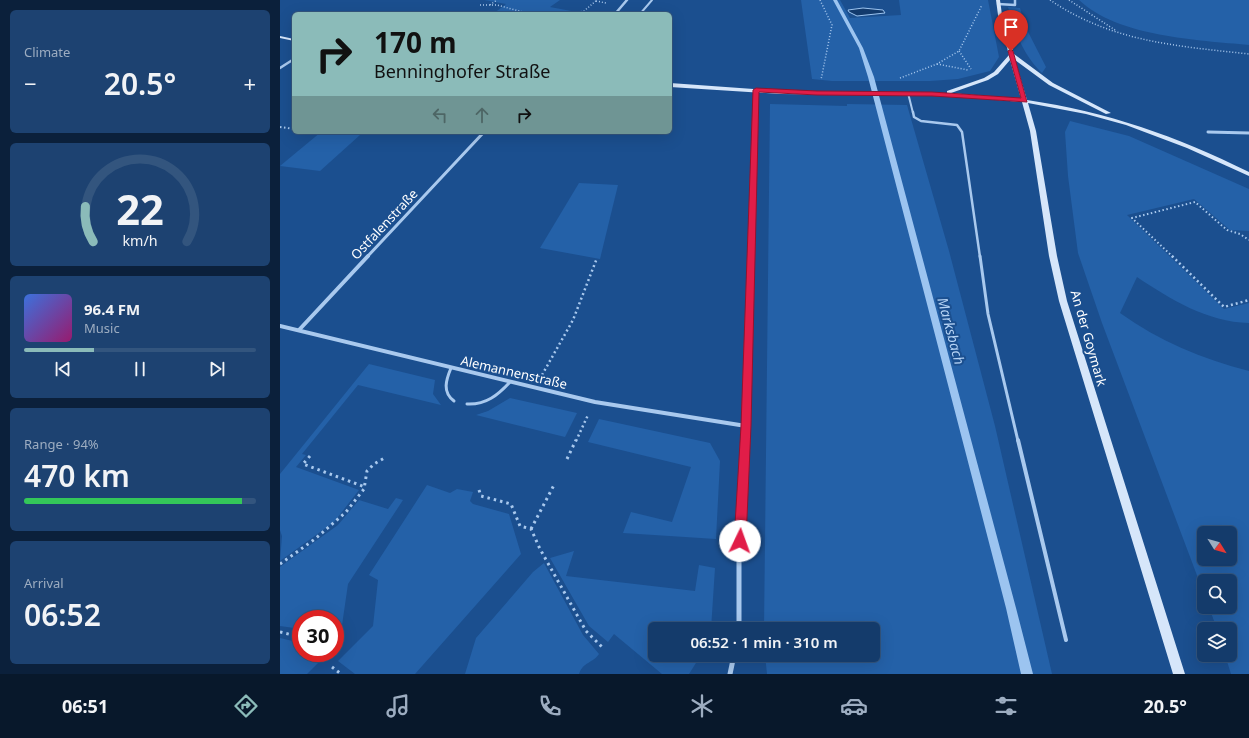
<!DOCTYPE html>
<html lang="en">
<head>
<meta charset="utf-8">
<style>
  :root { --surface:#143b6b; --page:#1d4271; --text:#f1f3f6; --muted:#9dadc1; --line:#33557e; --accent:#8bbbb9 }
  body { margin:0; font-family:"Noto Sans",sans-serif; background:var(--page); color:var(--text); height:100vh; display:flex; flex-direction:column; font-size:15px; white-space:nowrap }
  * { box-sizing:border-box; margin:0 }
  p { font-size:13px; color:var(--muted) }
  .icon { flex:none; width:22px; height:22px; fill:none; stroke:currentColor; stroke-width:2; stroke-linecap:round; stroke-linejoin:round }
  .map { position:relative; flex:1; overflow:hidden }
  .sheet { display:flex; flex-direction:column; gap:10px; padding:10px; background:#0b203b; width:280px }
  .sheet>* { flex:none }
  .banner { position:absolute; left:12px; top:12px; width:380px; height:122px; border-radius:6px; box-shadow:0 4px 16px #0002,0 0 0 1px var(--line); background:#8bbbb9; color:#111; overflow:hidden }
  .needle { width:26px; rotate:127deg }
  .buttons { position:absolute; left:917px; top:526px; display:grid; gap:8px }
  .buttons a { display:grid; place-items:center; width:40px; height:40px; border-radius:6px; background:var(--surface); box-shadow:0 4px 16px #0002,0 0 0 1px var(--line); font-size:20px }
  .speed { position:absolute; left:12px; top:610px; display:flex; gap:8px; font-size:20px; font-weight:700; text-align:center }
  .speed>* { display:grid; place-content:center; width:52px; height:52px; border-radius:50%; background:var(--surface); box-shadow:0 4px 16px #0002,0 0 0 1px var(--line); line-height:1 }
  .speed .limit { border:6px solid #d22; background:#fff; color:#111 }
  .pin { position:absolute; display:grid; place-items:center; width:34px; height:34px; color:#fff; margin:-41px -17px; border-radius:50% 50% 50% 0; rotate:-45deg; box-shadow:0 0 4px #0007 }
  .pin .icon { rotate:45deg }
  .me { position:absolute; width:44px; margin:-22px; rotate:3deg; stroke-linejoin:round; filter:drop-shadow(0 0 3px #0008) }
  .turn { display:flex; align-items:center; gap:14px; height:84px; padding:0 16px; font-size:18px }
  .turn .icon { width:52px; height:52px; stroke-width:2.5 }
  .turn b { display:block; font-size:28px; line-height:34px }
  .lanes { display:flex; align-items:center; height:38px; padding:0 16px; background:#0003; justify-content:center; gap:20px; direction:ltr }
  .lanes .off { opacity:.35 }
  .big { font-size:30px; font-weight:600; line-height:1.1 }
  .sheet .widget { flex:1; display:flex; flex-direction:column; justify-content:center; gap:6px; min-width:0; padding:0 14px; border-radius:6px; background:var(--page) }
  .sheet .dial { align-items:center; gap:0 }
  .dial svg { height:104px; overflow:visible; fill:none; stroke:var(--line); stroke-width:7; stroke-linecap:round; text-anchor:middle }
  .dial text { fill:var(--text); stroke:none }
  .song { display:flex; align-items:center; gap:12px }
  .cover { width:48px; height:48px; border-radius:6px; background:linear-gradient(135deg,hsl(220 70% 55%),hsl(320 70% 35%)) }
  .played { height:4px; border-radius:2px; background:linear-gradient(90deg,var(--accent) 30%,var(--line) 30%) }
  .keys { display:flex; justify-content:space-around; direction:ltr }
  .heat { display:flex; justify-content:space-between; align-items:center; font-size:22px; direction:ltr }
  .charge { height:6px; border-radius:3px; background:linear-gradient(90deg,#34c759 94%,var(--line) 0) }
  .trip { position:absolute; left:368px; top:622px; width:232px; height:40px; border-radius:6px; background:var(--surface); box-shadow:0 4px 16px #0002,0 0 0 1px var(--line); font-weight:600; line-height:40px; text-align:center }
  .menu { display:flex; height:64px; justify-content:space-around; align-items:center; background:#08182b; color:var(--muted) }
  .menu .icon { width:28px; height:28px }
  .menu .active { color:var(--accent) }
  .menu b { font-size:18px; color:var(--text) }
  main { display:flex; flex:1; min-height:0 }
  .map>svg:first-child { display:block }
  .green { fill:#2461a8; fill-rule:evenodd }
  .water { fill:#123a6d; stroke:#9cc4f0 }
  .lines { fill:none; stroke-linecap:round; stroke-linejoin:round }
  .stream { fill:#9cc4f0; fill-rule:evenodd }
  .path-far3 { stroke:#a9c9ee; stroke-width:1.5; stroke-dasharray:1 2; stroke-linecap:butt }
  .path-far2 { stroke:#a9c9ee; stroke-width:2; stroke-dasharray:1.5 2.5; stroke-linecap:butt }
  .path-far1 { stroke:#a9c9ee; stroke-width:2.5; stroke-dasharray:2 3; stroke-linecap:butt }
  .path { stroke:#a9c9ee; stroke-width:3; stroke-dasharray:2.5 4; stroke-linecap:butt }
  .service-far3 { stroke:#a9c9ee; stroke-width:2 }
  .service-far2 { stroke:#a9c9ee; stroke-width:2.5 }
  .service-far1 { stroke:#a9c9ee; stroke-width:3 }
  .service { stroke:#a9c9ee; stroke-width:4 }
  .minor-far3 { stroke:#a9c9ee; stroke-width:2.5 }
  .minor-far2 { stroke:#a9c9ee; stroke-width:3 }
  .minor-far1 { stroke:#a9c9ee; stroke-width:4 }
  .minor { stroke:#a9c9ee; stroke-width:5 }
  .secondary { fill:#d6e6fa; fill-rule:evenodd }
  .route { fill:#e11d48; stroke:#92132f }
  .labels { text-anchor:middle; stroke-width:4; stroke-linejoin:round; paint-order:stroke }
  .street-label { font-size:13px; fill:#fff; stroke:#1b4f8f }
  .water-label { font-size:14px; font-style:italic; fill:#b5d3f5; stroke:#1b4f8f }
</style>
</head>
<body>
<main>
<section class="sheet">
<div class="widget"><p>Climate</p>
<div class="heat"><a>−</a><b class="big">20.5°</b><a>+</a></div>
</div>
<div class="widget dial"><svg viewBox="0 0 100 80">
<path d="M14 69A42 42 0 1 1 86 69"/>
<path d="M14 69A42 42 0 0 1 8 42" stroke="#8bbbb9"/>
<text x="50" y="56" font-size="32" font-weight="700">22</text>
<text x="50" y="72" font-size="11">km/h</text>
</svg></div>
<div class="widget">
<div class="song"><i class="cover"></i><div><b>96.4 FM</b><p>Music</p></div></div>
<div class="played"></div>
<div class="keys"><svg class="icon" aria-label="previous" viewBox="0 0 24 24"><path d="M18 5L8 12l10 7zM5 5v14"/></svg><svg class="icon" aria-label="pause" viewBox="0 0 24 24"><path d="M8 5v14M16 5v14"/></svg><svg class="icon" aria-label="next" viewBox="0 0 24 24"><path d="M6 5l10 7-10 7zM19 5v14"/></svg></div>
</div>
<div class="widget"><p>Range · 94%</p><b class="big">470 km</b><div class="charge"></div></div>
<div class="widget"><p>Arrival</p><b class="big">06:52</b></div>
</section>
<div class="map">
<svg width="969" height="674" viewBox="0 0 969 674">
  <rect width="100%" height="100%" fill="#1b4f8f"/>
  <g class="green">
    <polygon points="204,0 280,0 270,7 307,14 213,14 226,4"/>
    <polygon points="521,0 560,0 570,18 621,15 619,0 708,0 719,57 710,71 678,79 650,81 552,81 532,79"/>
    <path d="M799 0H969V45C918 40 838 37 799 0Z"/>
    <path d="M728 7 740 8 745 26 766 67 762 73C743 55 735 32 728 7Z"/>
    <polygon points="490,104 567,106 567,104 627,105 669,251 715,426 772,674 487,674 485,655 593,655 593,629 484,629"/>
    <path d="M790 121 849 136 969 189V231L950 230 914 199 847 215 944 309 969 303V323C927 322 890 299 857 277L840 313C879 341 922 359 969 371V674H951L945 655H950V629H937L929 607H950V581H924V594L822 323 798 253 788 176 785 132ZM924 533H950V559H924Z"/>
    <polygon points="41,132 80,135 40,171 0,166"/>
    <polygon points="299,183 338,185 320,259 260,248"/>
    <polygon points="89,364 155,380 153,394 161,405 78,385 22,454 26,455 16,467 79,490 54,522 0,561 2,536 0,530 0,474"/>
    <polygon points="230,398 297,413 285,437 196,415 208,411"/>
    <polygon points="319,419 430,443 440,461 436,539 343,533 351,512 392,522 411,467 308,442"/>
    <polygon points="147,485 170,493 177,489 193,492 190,501 193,504 229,514 241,554 135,674 75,674 58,661 93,626 98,580 89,575"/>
    <polygon points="116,498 123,500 68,584 60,639 55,645 55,619 21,619 21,629 0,626 0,567 58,525 79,500 108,509"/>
    <polygon points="294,551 286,576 415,591 419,565 435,568 431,629 375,629 375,655 421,655 409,674 382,674 334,634 328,642 309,626 270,558"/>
    <path d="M264 563 303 635 319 654C313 663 303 662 299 674H185L196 638 253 572Z"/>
    <polygon points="0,638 21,643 21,653 34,653 41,660 27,674 0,674"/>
  </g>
  <polygon class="water" points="583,8 603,10 605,13 577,16 569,12 568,10"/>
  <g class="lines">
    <polygon class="stream" points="553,0 557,0 583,48 594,77 736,608 753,674 741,674 726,608 588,77 579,48"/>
    <g class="path-far3">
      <polyline points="540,0 552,25 541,80"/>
      <path d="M770 0C832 42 897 46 969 54"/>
      <polyline points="789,0 835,30"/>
      <polyline points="316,1 326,3"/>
      <polyline points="200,5 217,5 250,14"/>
      <polyline points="210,5 217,0"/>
      <polyline points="292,14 304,11 317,0"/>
      <polyline points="679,51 691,69"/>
      <polyline points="657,64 688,70"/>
      <polyline points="620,78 657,64 679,51 702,5"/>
    </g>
    <g class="path-far2">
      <polyline points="0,127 14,129"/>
      <polyline points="32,132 40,133"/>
      <polyline points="893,257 852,218 915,202 947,230 960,234 969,240"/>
    </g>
    <g class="path-far1">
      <polyline points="892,256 944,307 969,300"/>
      <polyline points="262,375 293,320 317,258"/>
      <polyline points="296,441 308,415"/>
    </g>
    <g class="path">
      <polyline points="30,456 23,464 85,487"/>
      <polyline points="287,459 296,440"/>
      <polyline points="199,490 201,496 231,504 240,526 251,529 260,549 306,631 324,649"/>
      <polyline points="251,529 274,485"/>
      <polyline points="0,564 35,539 66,512 84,489 87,471 94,464 106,457"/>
      <polyline points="0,632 21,637"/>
      <polyline points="42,653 45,655"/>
      <polyline points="52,667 61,674"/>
    </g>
    <g class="service-far3">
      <polyline points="360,14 372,0"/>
      <polyline points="628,93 633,113"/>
    </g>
    <polyline class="service-far2" points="633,112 634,117 641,121 677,125 682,132 700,257"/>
    <g class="service-far1">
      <polyline points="700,256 708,314 738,441"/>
      <path d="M171 368C166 380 162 392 174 401"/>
      <path d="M187 404C206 405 218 395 230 382"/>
    </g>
    <polyline class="service" points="738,440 786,640"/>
    <g class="minor-far3">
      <polyline points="718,4 735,5 735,0"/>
      <polyline points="335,14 347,0"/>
      <polyline points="0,68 14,59"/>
      <polyline points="475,113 476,90"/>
    </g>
    <g class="minor-far2">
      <polyline points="928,132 969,133"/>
      <polyline points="87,257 204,132"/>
      <polyline points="471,257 475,112"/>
    </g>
    <g class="minor-far1">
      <polyline points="0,326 315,402 466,426"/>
      <polyline points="19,330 88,256"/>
      <polyline points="465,441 471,256"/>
    </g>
    <g class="minor">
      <polyline points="459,629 459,555 465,440"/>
      <polyline points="450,674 454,655"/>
    </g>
    <g class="secondary">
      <path d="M716 0H720L722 15 734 54 773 83 831 113 826 114 769 85 735 60 747 100C828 112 896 136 969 172V176L907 148 846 125 806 114 748 103 756 131 777 256 787 301 905 674H893L779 301 769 256 750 131 742 102 673 96 501 94 390 87V83L501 91 667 93V91L704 78 714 72 729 55 718 15ZM730 60 741 99 671 93 708 80 718 74Z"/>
      <polygon points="0,36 14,39 14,41 0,38"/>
    </g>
  </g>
  <polygon class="route" points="731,49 733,51 747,102 652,96 537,95 479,92 471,426 466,541 464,545 460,547 456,545 454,541 461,426 473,90 476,88 537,91 652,92 741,98 728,51"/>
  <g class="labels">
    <g class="street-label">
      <text transform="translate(104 224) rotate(-47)" y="5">Ostfalenstraße</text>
      <text transform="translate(809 338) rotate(74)" y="5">An der Goymark</text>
      <text transform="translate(234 372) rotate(13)" y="5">Alemannenstraße</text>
    </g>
    <g class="water-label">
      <text transform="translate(671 331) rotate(75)" y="5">Marksbach</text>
    </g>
  </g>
</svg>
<div class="buttons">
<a><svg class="needle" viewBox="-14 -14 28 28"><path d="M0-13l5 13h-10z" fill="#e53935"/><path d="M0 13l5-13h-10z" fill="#9dadc1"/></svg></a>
<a><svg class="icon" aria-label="search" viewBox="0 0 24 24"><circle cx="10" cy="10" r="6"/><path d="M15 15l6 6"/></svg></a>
<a><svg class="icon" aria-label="layers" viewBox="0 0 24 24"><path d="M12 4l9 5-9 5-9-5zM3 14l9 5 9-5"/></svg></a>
</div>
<div class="speed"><div class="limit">30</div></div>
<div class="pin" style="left:731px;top:51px;background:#d93025"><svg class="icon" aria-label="arrive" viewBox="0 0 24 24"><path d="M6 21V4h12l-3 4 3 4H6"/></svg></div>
<svg class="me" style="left:460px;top:541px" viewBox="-20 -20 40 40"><circle r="19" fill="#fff"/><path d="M0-13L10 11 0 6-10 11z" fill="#e11d48"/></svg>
<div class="trip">06:52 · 1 min · 310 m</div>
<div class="banner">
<div class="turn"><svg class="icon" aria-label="right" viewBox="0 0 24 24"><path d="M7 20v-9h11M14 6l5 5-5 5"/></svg><div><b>170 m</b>Benninghofer Straße</div></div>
<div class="lanes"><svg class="icon off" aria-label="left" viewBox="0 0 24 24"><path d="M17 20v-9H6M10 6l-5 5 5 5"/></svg><svg class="icon off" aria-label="ahead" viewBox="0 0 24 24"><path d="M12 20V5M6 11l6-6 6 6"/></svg><svg class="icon" aria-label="right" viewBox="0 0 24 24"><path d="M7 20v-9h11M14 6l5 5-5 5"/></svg></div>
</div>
</div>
</main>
<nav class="menu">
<b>06:51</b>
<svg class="icon active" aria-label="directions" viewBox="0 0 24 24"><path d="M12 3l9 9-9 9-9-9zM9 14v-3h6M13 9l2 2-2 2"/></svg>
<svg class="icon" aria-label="music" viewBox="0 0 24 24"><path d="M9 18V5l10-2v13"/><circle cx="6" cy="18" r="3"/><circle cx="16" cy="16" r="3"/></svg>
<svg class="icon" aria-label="phone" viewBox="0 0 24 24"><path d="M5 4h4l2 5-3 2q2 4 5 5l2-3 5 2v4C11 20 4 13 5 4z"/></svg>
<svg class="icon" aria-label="climate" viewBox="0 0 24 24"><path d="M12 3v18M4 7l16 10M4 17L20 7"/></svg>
<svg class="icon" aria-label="car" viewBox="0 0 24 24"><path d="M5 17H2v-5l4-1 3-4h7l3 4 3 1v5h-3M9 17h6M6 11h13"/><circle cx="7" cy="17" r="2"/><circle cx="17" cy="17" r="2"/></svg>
<svg class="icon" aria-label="filters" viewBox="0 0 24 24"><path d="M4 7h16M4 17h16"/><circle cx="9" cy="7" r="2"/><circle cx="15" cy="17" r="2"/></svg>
<b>20.5°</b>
</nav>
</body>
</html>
